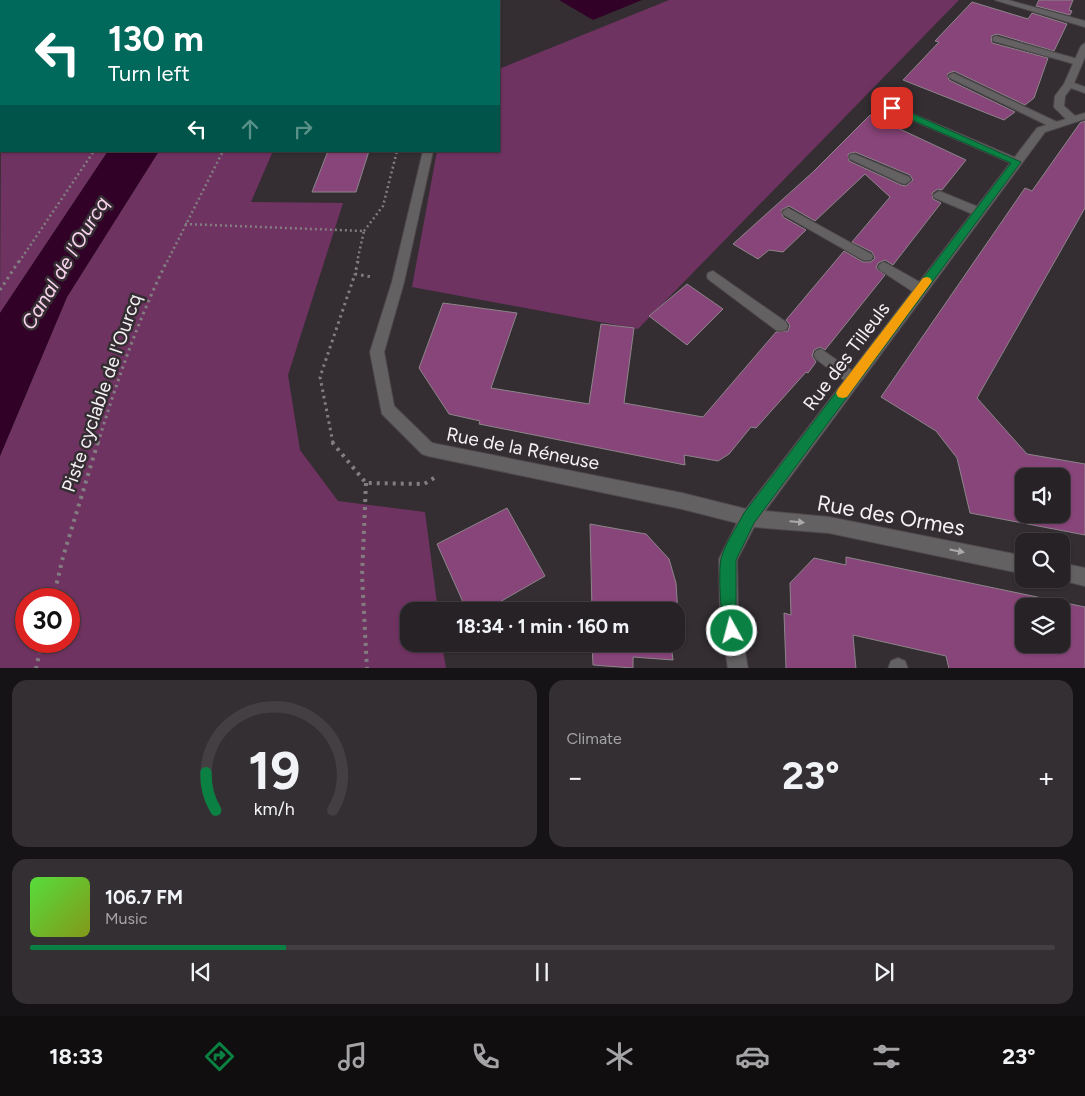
<!DOCTYPE html>
<html lang="en">
<head>
<meta charset="utf-8">
<style>
  :root { --surface:#272226; --page:#332f32; --text:#f1f3f6; --muted:#a4a4a7; --line:#433f43; --accent:#0b8043 }
  body { margin:0; font-family:Figtree,sans-serif; background:var(--page); color:var(--text); height:100vh; display:flex; flex-direction:column; font-size:19px; white-space:nowrap }
  * { box-sizing:border-box; margin:0 }
  p { font-size:16px; color:var(--muted) }
  .icon { flex:none; width:28px; height:28px; fill:none; stroke:currentColor; stroke-width:2; stroke-linecap:round; stroke-linejoin:round }
  .map { position:relative; height:668px; overflow:hidden }
  .side { display:flex; flex-direction:column; gap:12px; padding:12px; background:#151315; flex:1 }
  .side>* { flex:none }
  .top-card { position:absolute; left:0px; top:0px; width:500px; height:152px; box-shadow:0 1px 4px #0004,0 0 0 1px var(--line); background:#00695c; color:#fff; overflow:hidden }
  .controls { position:absolute; left:1015px; top:468px; display:grid; gap:10px }
  .controls a { display:grid; place-items:center; width:55px; height:55px; border-radius:10px; background:var(--surface); box-shadow:0 1px 4px #0004,0 0 0 1px var(--line); font-size:25px }
  .speed { position:absolute; left:15px; top:588px; display:flex; gap:10px; font-size:25px; font-weight:700; text-align:center }
  .speed>* { display:grid; place-content:center; width:65px; height:65px; border-radius:50%; background:var(--surface); box-shadow:0 1px 4px #0004,0 0 0 1px var(--line); line-height:1 }
  .speed .limit { border:8px solid #d22; background:#fff; color:#111 }
  .pin { position:absolute; display:grid; place-items:center; width:42px; height:42px; color:#fff; margin:-21px; border-radius:10px; box-shadow:0 2px 8px #0006 }
  .me { position:absolute; width:55px; margin:-28px; rotate:353deg; stroke-linejoin:round; filter:drop-shadow(0 0 4px #0008) }
  .turn { display:flex; align-items:center; gap:18px; height:105px; padding:0 25px; font-size:22px }
  .turn .icon { width:65px; height:65px; stroke-width:2.5 }
  .turn b { display:block; font-size:35px; line-height:42px }
  .lanes { display:flex; align-items:center; height:48px; padding:0 25px; background:#0003; justify-content:center; gap:25px; direction:ltr }
  .lanes .off { opacity:.35 }
  .big { font-size:38px; font-weight:700; line-height:1.1 }
  .side .card { flex:1; display:flex; flex-direction:column; justify-content:center; gap:8px; min-width:0; padding:0 18px; border-radius:15px; background:var(--page) }
  .side .dial { align-items:center; gap:0 }
  .dial svg { height:130px; overflow:visible; fill:none; stroke:var(--line); stroke-width:7; stroke-linecap:round; text-anchor:middle }
  .dial text { fill:var(--text); stroke:none }
  .song { display:flex; align-items:center; gap:15px }
  .cover { width:60px; height:60px; border-radius:8px; background:linear-gradient(135deg,hsl(110 70% 55%),hsl(70 70% 35%)) }
  .played { height:5px; border-radius:2px; background:linear-gradient(90deg,var(--accent) 25%,var(--line) 25%) }
  .keys { display:flex; justify-content:space-around; direction:ltr }
  .heat { display:flex; justify-content:space-between; align-items:center; font-size:28px; direction:ltr }
  .side .tiles { flex:1; display:grid; gap:12px; grid-template-columns:1fr 1fr }
  .card:last-child { grid-column:span 2 }
  .trip { position:absolute; left:400px; top:602px; width:285px; height:50px; border-radius:15px; background:var(--surface); box-shadow:0 1px 4px #0004,0 0 0 1px var(--line); font-weight:700; line-height:50px; text-align:center }
  .tab-bar { display:flex; height:80px; justify-content:space-around; align-items:center; background:#100e0f; color:var(--muted) }
  .tab-bar .icon { width:35px; height:35px }
  .tab-bar .current { color:var(--accent) }
  .tab-bar b { font-size:22px; color:var(--text) }
  .map>svg:first-child { display:block }
  .green { fill:#6f3361; fill-rule:evenodd }
  .water { fill:#310128 }
  .building { fill:#884579; stroke:#8c858a; fill-rule:evenodd }
  .lines { fill:none; stroke-linecap:round; stroke-linejoin:round }
  .service-casing { stroke:#4f494d; stroke-width:2 }
  .minor-casing { stroke:#4f494d; stroke-width:2 }
  .path-far2 { stroke:#827d81; stroke-width:2.5; stroke-dasharray:2 3; stroke-linecap:butt }
  .path-far1 { stroke:#827d81; stroke-width:3; stroke-dasharray:2.5 4; stroke-linecap:butt }
  .path { stroke:#827d81; stroke-width:4; stroke-dasharray:3 5; stroke-linecap:butt }
  .service { fill:#646163; fill-rule:evenodd }
  .minor { fill:#646163; fill-rule:evenodd }
  .oneway { fill:#aca9ac }
  .route { fill:#0b8043; stroke:#07532c }
  .slow { fill:#f59e0b }
  .labels { text-anchor:middle; stroke-width:5; stroke-linejoin:round; paint-order:stroke }
  .street-label { font-size:19px; fill:#f5f1f4; stroke:#342e32 }
  .water-label { font-size:20px; font-style:italic; fill:#fbd3ef; stroke:#342e32 }
  .near-street-label { font-size:22px; fill:#f5f1f4; stroke:#342e32 }
</style>
</head>
<body>
<div class="map">
<svg width="1085" height="669" viewBox="0 0 1085 669">
  <rect width="100%" height="100%" fill="#342e32"/>
  <g class="green">
    <polygon points="669,0 959,0 638,329 412,287 437,151 499,151 499,69"/>
    <polygon points="1,136 1,151 108,151 0,313"/>
    <path d="M159 151H273L251 202 343 203 288 375 300 450 338 501 425 512 438 611H409V644H442L446 668 0 669V456L67 297ZM26 599H69V641H26Z"/>
  </g>
  <g class="water">
    <polygon points="559,0 642,0 593,20"/>
    <polygon points="108,151 159,151 67,297 0,456 0,313"/>
  </g>
  <g class="building">
    <polygon points="1039,0 1073,0 1069,10 1072,11 1070,15 1036,6"/>
    <polygon points="972,2 1028,19 1032,13 1067,24 1054,51 997,34 991,36 992,43 1048,58 1034,98 1025,105 954,71 947,74 949,80 1015,112 1004,120 903,80 939,42 935,41"/>
    <path d="M870 115 966 160 942 190 938 189 932 193 933 199 941 203 893 265 885 260 878 263 876 268 885 275 825 350 820 347 814 350 812 356 816 362 808 373 806 372 756 428 751 427 729 454 718 461 684 455 685 465 479 424 480 421 449 414 419 368 443 303 517 313 491 388 589 404 601 324 634 328 624 403 703 417 776 332 788 331 790 325 786 320 844 251 863 262H871L875 258 872 252 852 242 890 197 865 174 815 221 789 206 781 210 783 217 806 230 783 252 769 250 758 259 733 244 813 172ZM855 152 910 175 913 180 906 186 901 185 849 161 848 154Z"/>
    <path d="M1085 121V208L977 398 1027 454 1085 464V535L970 513 957 458 936 431 881 397 1025 188 1032 191 1080 123ZM1024 476H1061V514H1024Z"/>
    <polygon points="328,151 369,151 356,192 312,192"/>
    <polygon points="687,284 723,309 687,345 649,316"/>
    <polygon points="507,508 545,576 484,611 467,611 437,544"/>
    <polygon points="590,524 646,534 669,559 676,583 678,614 676,614 676,611 592,611"/>
    <path d="M846 557 1085 607V669H949L946 656 853 635 856 669H786L784 613 791 615 790 583 814 558 846 565ZM1024 606H1061V644H1024Z"/>
    <polygon points="592,644 671,644 673,660 633,657 633,668 593,665"/>
  </g>
  <g class="lines">
    <defs>
      <g id="service">
        <polygon points="995,0 1008,0 1085,21 1085,27"/>
        <polygon points="996,36 1081,60 1083,62 1078,65 993,41 993,37"/>
        <polygon points="953,73 1059,123 1060,125 1055,128 1051,127 950,78 948,76"/>
        <polygon points="892,105 1021,160 1022,162 1017,165 1013,164 889,110 889,106"/>
        <polygon points="854,154 909,177 911,180 905,184 901,183 850,159 849,157 850,155"/>
        <polygon points="939,191 983,209 985,212 979,216 975,215 935,198 933,195"/>
        <polygon points="788,208 871,254 873,257 871,260 863,260 784,215 782,212"/>
        <polygon points="884,262 925,285 926,289 925,293 915,293 880,270 878,267 880,264"/>
        <polygon points="713,271 786,322 788,326 786,330 781,331 776,330 708,279 707,276 708,273"/>
        <polygon points="821,349 858,375 860,379 858,383 853,385 848,383 816,359 814,355 816,351"/>
        <polygon points="898,658 905,661 908,669 888,669 891,661"/>
      </g>
      <g id="minor">
        <polygon points="1085,43 1085,57 1074,83 1085,87 1085,93 1071,88 1065,96 1064,106 1075,116 1085,113 1085,119 1045,132 765,511 829,517 1024,556 1024,574 829,533 754,527 737,560 738,612 748,669 728,669 720,612 719,559 737,523 682,509 428,456 422,454 382,414 370,352 392,282 423,151 433,151 404,282 384,352 394,406 432,443 682,493 746,509 1037,128 1066,119 1054,107 1055,96 1064,84 1081,46"/>
        <polygon points="1061,563 1085,568 1085,586 1056,579 1061,579"/>
      </g>
    </defs>
    <use href="#service" class="service-casing"/>
    <use href="#minor" class="minor-casing"/>
    <g class="path-far2">
      <polyline points="185,224 364,231 357,262"/>
      <polyline points="364,231 383,206 397,151"/>
      <polyline points="19,262 94,151"/>
      <polyline points="167,262 223,151"/>
    </g>
    <g class="path-far1">
      <polyline points="358,261 355,274 372,277"/>
      <polyline points="0,290 19,261"/>
      <path d="M98 443C117 381 138 320 167 261"/>
      <polyline points="333,443 320,377 355,274"/>
    </g>
    <g class="path">
      <polyline points="332,442 366,483 424,484 436,477"/>
      <polyline points="366,483 362,576 367,669"/>
      <polyline points="53,599 63,557 98,442"/>
      <polyline points="36,669 42,641"/>
    </g>
    <use href="#service" class="service"/>
    <use href="#minor" class="minor"/>
  </g>
  <defs><path id="oneway-solid" d="M-6-.8H1V-3.2L6.5 0L1 3.2V.8H-6Z" transform="scale(1.25)"/></defs>
  <g class="oneway">
    <use href="#oneway-solid" transform="translate(797 522) rotate(5)"/>
    <use href="#oneway-solid" transform="translate(957 551) rotate(11)"/>
  </g>
  <path class="route" d="M889 106H895L1021 162 754 523 736 560V612L740 631 737 637 732 639 726 637C721 623 718 573 721 559 725 543 737 527 744 513L1011 163 889 110Z"/>
  <polygon class="slow" points="927,277 930,278 932,281 930,284 847,397 843,398 838,397 836,393 838,389 923,278"/>
  <g class="labels">
    <g class="street-label">
      <text transform="translate(846 356) rotate(-53)" y="7">Rue des Tilleuls</text>
      <text transform="translate(101 393) rotate(-71)" y="7">Piste cyclable de l'Ourcq</text>
      <text transform="translate(523 448) rotate(11)" y="7">Rue de la Réneuse</text>
    </g>
    <g class="water-label">
      <text transform="translate(65 263) rotate(-59)" y="7">Canal de l'Ourcq</text>
    </g>
    <g class="near-street-label">
      <text transform="translate(891 515) rotate(10)" y="8">Rue des Ormes</text>
    </g>
  </g>
</svg>
<div class="controls">
<a><svg class="icon" aria-label="sound" viewBox="0 0 24 24"><path d="M4 9h4l5-4v14l-5-4H4zM17 9q2 3 0 6"/></svg></a>
<a><svg class="icon" aria-label="search" viewBox="0 0 24 24"><circle cx="10" cy="10" r="6"/><path d="M15 15l6 6"/></svg></a>
<a><svg class="icon" aria-label="layers" viewBox="0 0 24 24"><path d="M12 4l9 5-9 5-9-5zM3 14l9 5 9-5"/></svg></a>
</div>
<div class="speed"><div class="limit">30</div></div>
<div class="pin" style="left:892px;top:108px;background:#d93025"><svg class="icon" aria-label="arrive" viewBox="0 0 24 24"><path d="M6 21V4h12l-3 4 3 4H6"/></svg></div>
<svg class="me" style="left:732px;top:631px" viewBox="-20 -20 40 40"><circle r="17" fill="#0b8043" stroke="#fff" stroke-width="3"/><path d="M0-11L8 9 0 5-8 9z" fill="#fff"/></svg>
<div class="trip">18:34 · 1 min · 160 m</div>
<div class="top-card">
<div class="turn"><svg class="icon" aria-label="left" viewBox="0 0 24 24"><path d="M17 20v-9H6M10 6l-5 5 5 5"/></svg><div><b>130 m</b>Turn left</div></div>
<div class="lanes"><svg class="icon" aria-label="left" viewBox="0 0 24 24"><path d="M17 20v-9H6M10 6l-5 5 5 5"/></svg><svg class="icon off" aria-label="ahead" viewBox="0 0 24 24"><path d="M12 20V5M6 11l6-6 6 6"/></svg><svg class="icon off" aria-label="right" viewBox="0 0 24 24"><path d="M7 20v-9h11M14 6l5 5-5 5"/></svg></div>
</div>
</div>
<section class="side">
<div class="tiles">
<div class="card dial"><svg viewBox="0 0 100 80">
<path d="M14 69A42 42 0 1 1 86 69"/>
<path d="M14 69A42 42 0 0 1 8 46" stroke="#0b8043"/>
<text x="50" y="56" font-size="32" font-weight="700">19</text>
<text x="50" y="72" font-size="11">km/h</text>
</svg></div>
<div class="card"><p>Climate</p>
<div class="heat"><a>−</a><b class="big">23°</b><a>+</a></div>
</div>
<div class="card">
<div class="song"><i class="cover"></i><div><b>106.7 FM</b><p>Music</p></div></div>
<div class="played"></div>
<div class="keys"><svg class="icon" aria-label="previous" viewBox="0 0 24 24"><path d="M18 5L8 12l10 7zM5 5v14"/></svg><svg class="icon" aria-label="pause" viewBox="0 0 24 24"><path d="M8 5v14M16 5v14"/></svg><svg class="icon" aria-label="next" viewBox="0 0 24 24"><path d="M6 5l10 7-10 7zM19 5v14"/></svg></div>
</div>
</div>
</section>
<nav class="tab-bar">
<b>18:33</b>
<svg class="icon current" aria-label="directions" viewBox="0 0 24 24"><path d="M12 3l9 9-9 9-9-9zM9 14v-3h6M13 9l2 2-2 2"/></svg>
<svg class="icon" aria-label="music" viewBox="0 0 24 24"><path d="M9 18V5l10-2v13"/><circle cx="6" cy="18" r="3"/><circle cx="16" cy="16" r="3"/></svg>
<svg class="icon" aria-label="phone" viewBox="0 0 24 24"><path d="M5 4h4l2 5-3 2q2 4 5 5l2-3 5 2v4C11 20 4 13 5 4z"/></svg>
<svg class="icon" aria-label="climate" viewBox="0 0 24 24"><path d="M12 3v18M4 7l16 10M4 17L20 7"/></svg>
<svg class="icon" aria-label="car" viewBox="0 0 24 24"><path d="M5 17H2v-5l4-1 3-4h7l3 4 3 1v5h-3M9 17h6M6 11h13"/><circle cx="7" cy="17" r="2"/><circle cx="17" cy="17" r="2"/></svg>
<svg class="icon" aria-label="filters" viewBox="0 0 24 24"><path d="M4 7h16M4 17h16"/><circle cx="9" cy="7" r="2"/><circle cx="15" cy="17" r="2"/></svg>
<b>23°</b>
</nav>
</body>
</html>
